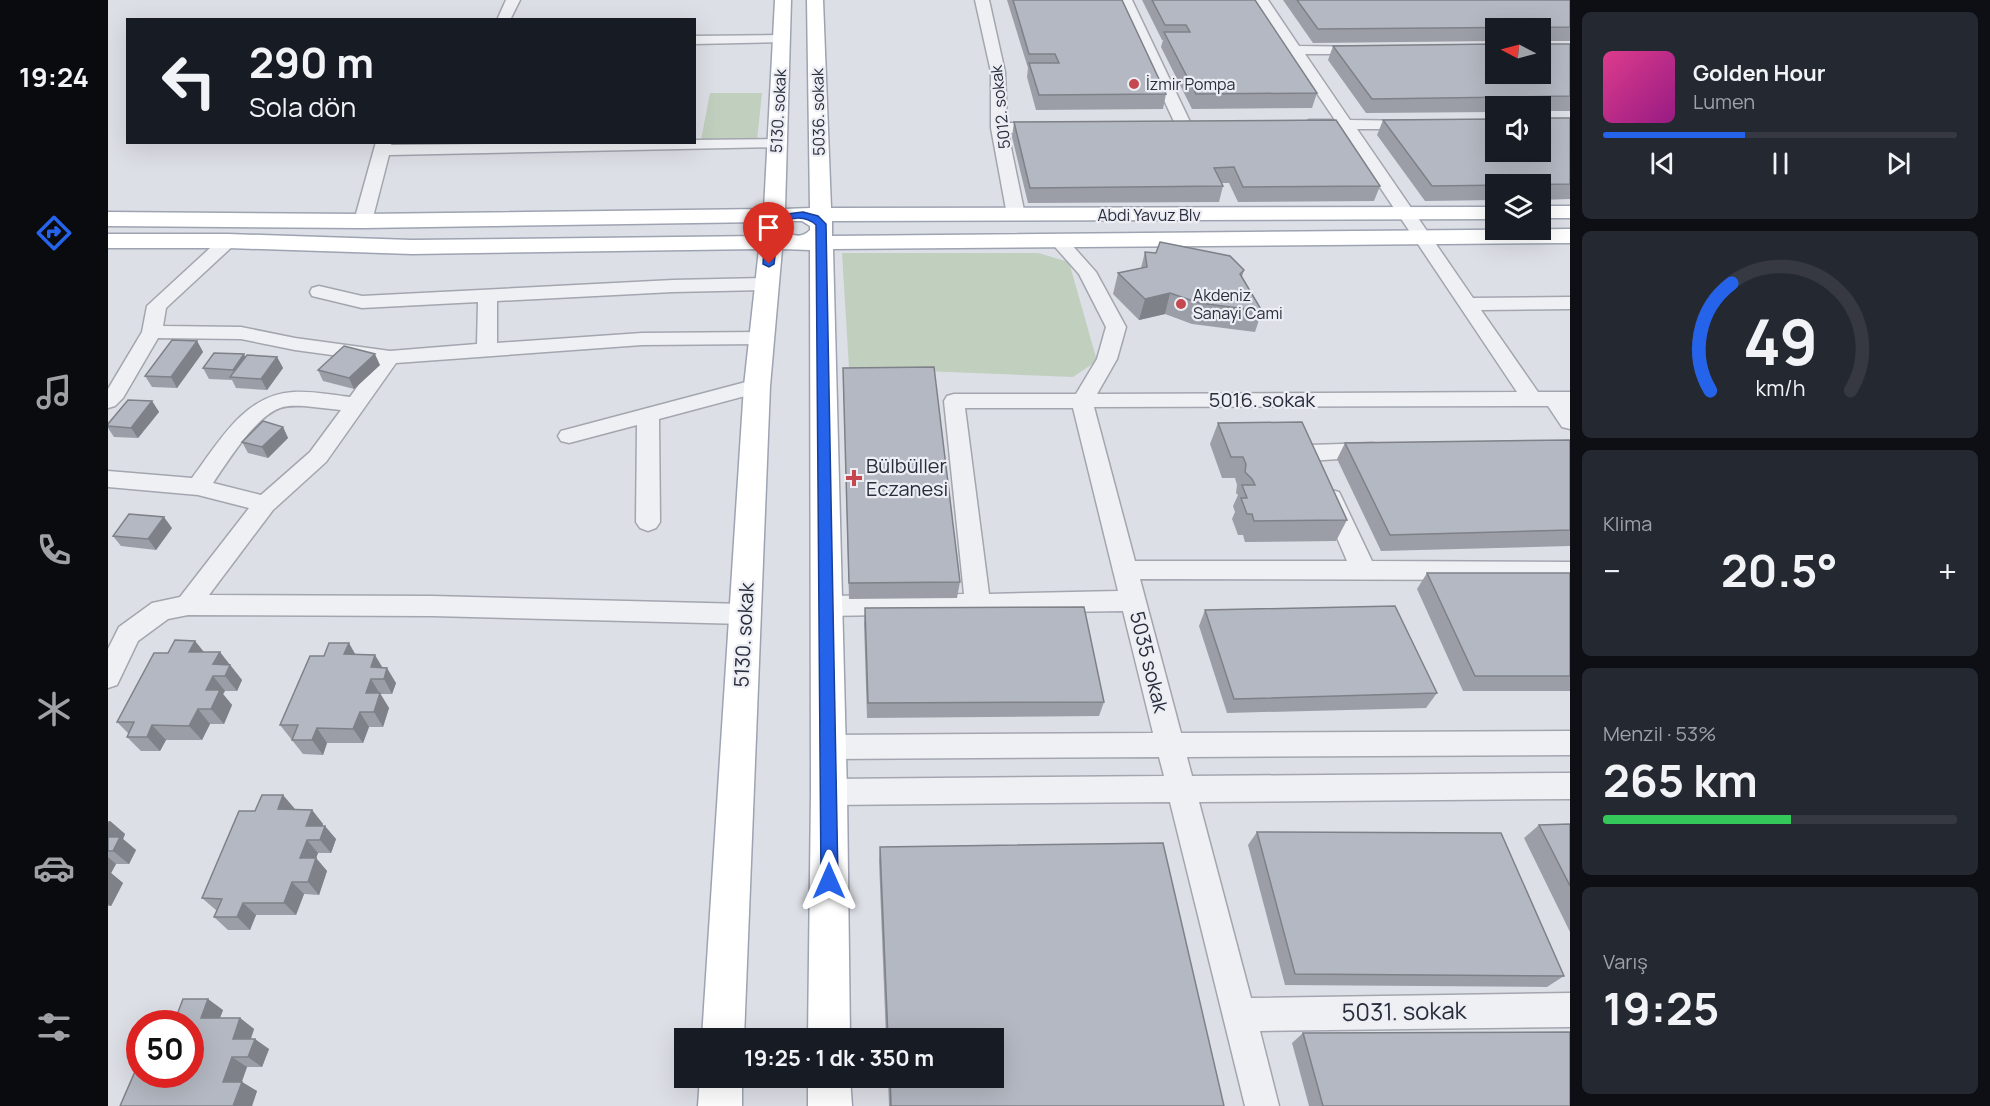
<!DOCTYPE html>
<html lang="tr">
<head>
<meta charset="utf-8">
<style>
  :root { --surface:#171b24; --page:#242831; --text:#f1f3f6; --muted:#9ea1a6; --line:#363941; --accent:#2563eb }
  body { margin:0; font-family:Manrope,sans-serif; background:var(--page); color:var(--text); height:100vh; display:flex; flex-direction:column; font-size:22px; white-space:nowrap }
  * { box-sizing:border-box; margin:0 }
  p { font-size:20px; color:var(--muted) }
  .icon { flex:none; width:33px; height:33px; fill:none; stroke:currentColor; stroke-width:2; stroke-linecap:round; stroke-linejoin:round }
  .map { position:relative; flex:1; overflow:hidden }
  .panel { display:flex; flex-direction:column; gap:12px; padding:12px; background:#0d0f14; width:420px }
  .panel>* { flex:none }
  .banner { position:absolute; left:18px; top:18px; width:570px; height:126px; border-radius:0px; box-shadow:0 6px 24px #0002; background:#171b24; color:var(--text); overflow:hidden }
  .needle { width:39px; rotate:276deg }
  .tools { position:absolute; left:1377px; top:18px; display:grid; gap:12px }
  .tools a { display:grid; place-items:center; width:66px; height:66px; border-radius:0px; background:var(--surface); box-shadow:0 6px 24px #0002; font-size:30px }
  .speed { position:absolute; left:18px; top:1010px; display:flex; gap:12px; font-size:30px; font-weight:700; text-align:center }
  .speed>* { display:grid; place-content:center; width:78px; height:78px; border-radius:50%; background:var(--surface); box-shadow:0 6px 24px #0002; line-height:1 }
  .speed .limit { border:9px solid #d22; background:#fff; color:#111 }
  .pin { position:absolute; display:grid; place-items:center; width:51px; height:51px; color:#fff; margin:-62px -26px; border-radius:50% 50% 50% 0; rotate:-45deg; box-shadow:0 0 6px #0007 }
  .pin .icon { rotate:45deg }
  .me { position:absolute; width:66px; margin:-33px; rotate:0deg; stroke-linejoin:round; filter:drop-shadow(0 0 4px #0008) }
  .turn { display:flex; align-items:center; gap:21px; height:126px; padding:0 24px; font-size:27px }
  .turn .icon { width:78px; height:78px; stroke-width:2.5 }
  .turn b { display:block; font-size:42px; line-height:51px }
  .big { font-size:45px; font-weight:700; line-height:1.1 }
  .panel .tile { flex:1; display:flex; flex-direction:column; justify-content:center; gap:9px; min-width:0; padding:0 21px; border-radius:9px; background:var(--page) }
  .panel .dial { align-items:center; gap:0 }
  .dial svg { height:156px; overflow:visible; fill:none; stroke:var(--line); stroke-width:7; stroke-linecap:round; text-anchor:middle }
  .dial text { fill:var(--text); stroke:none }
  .song { display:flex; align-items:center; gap:18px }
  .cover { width:72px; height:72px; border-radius:9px; background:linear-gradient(135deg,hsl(330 70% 55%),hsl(310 70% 35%)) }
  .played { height:6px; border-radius:3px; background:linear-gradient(90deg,var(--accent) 40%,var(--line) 40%) }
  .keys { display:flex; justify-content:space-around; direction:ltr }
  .heat { display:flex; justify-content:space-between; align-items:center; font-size:33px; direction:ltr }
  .charge { height:9px; border-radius:4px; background:linear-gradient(90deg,#34c759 53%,var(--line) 0) }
  .trip { position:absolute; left:566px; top:1028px; width:330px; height:60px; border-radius:0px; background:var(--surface); box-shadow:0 6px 24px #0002; font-weight:700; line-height:60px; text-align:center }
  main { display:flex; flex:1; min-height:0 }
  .dock { display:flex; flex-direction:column; width:108px; justify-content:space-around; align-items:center; background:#090b0e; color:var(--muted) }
  .dock .icon { width:42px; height:42px }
  .dock .active { color:var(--accent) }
  .dock b { font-size:27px; color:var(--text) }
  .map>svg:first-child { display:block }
  .green { fill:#c1cfbe }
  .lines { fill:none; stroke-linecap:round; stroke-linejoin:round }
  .minor-casing { stroke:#a3a6af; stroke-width:3 }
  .major-casing { stroke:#9da3b1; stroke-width:3 }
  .minor { fill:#eff0f4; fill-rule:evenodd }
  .major { fill:#fff; fill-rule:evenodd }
  .wall { fill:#9b9ea7 }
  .shaded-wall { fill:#7e8188 }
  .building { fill:#b4b8c2; stroke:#7e8188; stroke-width:1.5 }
  .route { fill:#2563eb; stroke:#184099; stroke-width:1.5 }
  .poi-dot { fill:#c54750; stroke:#eceef4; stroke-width:2 }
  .labels { text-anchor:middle; stroke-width:4.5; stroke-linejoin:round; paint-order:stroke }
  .far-poi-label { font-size:16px; fill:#272d3b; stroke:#eceef4; text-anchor:start }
  .far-street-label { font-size:16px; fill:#272d3b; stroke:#eceef4 }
  .street-label { font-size:20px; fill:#272d3b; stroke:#eceef4 }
  .poi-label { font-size:20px; fill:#272d3b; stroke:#eceef4; text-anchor:start }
  .near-street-label { font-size:24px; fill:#272d3b; stroke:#eceef4 }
</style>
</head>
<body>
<main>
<nav class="dock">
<b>19:24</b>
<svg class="icon active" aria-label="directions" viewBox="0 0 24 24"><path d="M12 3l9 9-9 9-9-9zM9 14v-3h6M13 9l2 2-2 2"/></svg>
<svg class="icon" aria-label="music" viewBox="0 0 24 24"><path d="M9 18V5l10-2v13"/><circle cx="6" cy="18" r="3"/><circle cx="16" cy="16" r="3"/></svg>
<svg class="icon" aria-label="phone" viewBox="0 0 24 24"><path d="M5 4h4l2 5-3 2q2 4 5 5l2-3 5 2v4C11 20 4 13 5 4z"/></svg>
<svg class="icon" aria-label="climate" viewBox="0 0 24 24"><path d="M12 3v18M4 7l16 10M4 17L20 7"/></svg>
<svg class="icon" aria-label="car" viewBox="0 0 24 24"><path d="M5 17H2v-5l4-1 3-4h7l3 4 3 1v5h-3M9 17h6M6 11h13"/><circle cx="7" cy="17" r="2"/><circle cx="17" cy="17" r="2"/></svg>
<svg class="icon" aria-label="filters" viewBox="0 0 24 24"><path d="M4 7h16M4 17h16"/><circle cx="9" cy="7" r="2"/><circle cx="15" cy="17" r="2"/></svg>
</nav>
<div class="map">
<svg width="1462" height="1106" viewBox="0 0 1462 1106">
  <rect width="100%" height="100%" fill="#dddfe6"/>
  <g class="green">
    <polygon points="602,93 654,93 649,140 593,140"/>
    <polygon points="734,253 930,253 961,262 989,361 965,377 741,368"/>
  </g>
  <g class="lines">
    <defs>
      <g id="minor">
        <polygon points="398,0 412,0 402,20 389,20"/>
        <polygon points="867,0 881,0 897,72 899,123 938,123 946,128 938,133 900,133 917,215 914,219 902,219 899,215 883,128 883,72"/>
        <polygon points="1010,0 1024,0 1084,126 1081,129 1071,129 1068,126"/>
        <path d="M1146 0H1160L1191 46 1261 47 1263 50 1256 54H1197L1242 120 1309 121 1312 124 1304 129H1249L1365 298 1462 297V309L1373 310 1430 392H1462V429L1454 427 1440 406 986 407 1027 561H1239L1212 498 1215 492 1223 490 1231 492 1234 498 1264 561 1462 562V580L1032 579 1073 733 1462 731V755L1079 757 1084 776 1462 773V799L1091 802 1143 998 1462 993V1027L1152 1031 1171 1106H1137L1062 802 721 805 711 801 707 792 711 783 721 779 1056 776 1051 757 720 759 710 756 706 747 710 738 720 735 1045 733 1015 611 718 616 709 613 705 606 709 599 718 596 856 594 836 401 839 396 846 394H968L989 359 998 327 971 274 940 239 943 235H955L988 272 1018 327 1009 359 989 394 1409 392 1233 129 1201 130 1193 125 1201 120H1227ZM857 408H965L1010 591 881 594Z"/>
        <polygon points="673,35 678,36 680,39 678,42 586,44 586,36"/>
        <polygon points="668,139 674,141 676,144 674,147 281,155 264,221 261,225 249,225 246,221 268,142 284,142 283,145 586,142 586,140"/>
        <path d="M120 236 126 237 129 241 126 245 58 308 55 326 133 327 187 338 282 351 369 344 370 302 254 308 204 296 202 292 204 288 211 286 254 296 565 280 659 278 666 280 668 284 666 288 659 290 565 292 389 301V343L534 333 654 332 661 334 664 338 661 342 654 344 534 345 288 363 218 462 165 510 101 595 324 596 637 604 646 607 650 614 646 621 637 624 324 616 80 615 60 619 30 641 9 685 0 688V649L11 627 44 603 72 597 141 508 90 495 0 487V471L84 478C111 442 137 394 186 392 205 391 224 395 242 397L268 361 187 350 133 339 50 338 15 398 7 406 0 408V389L34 332 39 306 114 237ZM196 406 233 410 202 452 153 495 105 483C120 461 147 417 172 408 180 405 189 406 196 406Z"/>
        <polygon points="649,379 656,381 659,386 656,391 551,419 552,522 548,528 540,531 532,528 528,522 529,425 461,443 453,441 450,436 453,431"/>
        <polygon points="1265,443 1273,446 1276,451 1273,456 1202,461 1194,458 1191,453 1194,448 1202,445"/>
      </g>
      <g id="major">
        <path d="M667 0H683L677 209 702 208 699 0H715L723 208 1388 207V219L724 221V236L1462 229V243L725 249 739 792 742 1038H700L703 792 702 250 674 249 662 386 636 1038H594L636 386 651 249 304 254 120 248H0V234H120L304 240 653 236 655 222 255 228 0 226V212L255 214 656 209ZM683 221H694L702 226V230C694 239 684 236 675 230V226Z"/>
        <rect x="1432" y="206" width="30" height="12"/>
        <polygon points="592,1077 634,1077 634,1106 590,1106"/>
        <polygon points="700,1077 742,1077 744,1106 700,1106"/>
      </g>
    </defs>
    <use href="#minor" class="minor-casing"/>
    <use href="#major" class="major-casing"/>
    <use href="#minor" class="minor"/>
    <use href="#major" class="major"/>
  </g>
  <g class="wall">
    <polygon points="899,0 1014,0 1058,94 1055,109 928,110 919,77 920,68"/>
    <polygon points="1034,0 1147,0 1209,93 1204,108 1084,109 1053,47 1055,40 1054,40"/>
    <polygon points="1175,0 1462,0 1462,41 1432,41 1432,28 1388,28 1388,41 1205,43"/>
    <polygon points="1462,44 1462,111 1432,111 1432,106 1388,106 1388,112 1258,113 1220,60 1225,46"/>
    <polygon points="1462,118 1462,199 1432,200 1432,184 1388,184 1388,200 1317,201 1269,135 1275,120"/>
    <polygon points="906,122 1272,186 1266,201 1130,202 1121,183 1113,183 1115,186 1111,202 920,203 904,137"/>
    <polygon points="1037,252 1136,270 1134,277 1154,311 1147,332 1084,324 1057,314 1031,320 1005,294 1010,273 1033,268"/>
    <polygon points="89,341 95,352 69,388 44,387 37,376"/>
    <polygon points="137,357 169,357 175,368 159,390 128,388 124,380 101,379 95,368"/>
    <polygon points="272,365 246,389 215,381 210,370"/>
    <polygon points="735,368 852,582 849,598 741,599"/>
    <polygon points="44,401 51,412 30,438 6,437 0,428 0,424"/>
    <polygon points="1110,423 1239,520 1228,541 1137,542 1135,535 1130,535 1124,519 1127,512 1125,506 1130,495 1128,493 1129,485 1127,478 1114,478 1102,444"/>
    <polygon points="175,427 180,438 160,458 140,453 134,442"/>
    <polygon points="1462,440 1462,546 1273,551 1229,459 1237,443"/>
    <polygon points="64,528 48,550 13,546 5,536"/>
    <polygon points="1319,573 1462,573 1462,691 1355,691 1309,589"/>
    <polygon points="757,608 996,702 991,716 759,718 756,624"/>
    <polygon points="1097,610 1329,693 1318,708 1119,713 1091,626"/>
    <polygon points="87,641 96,652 122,665 134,680 129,691 117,691 115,694 124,705 116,724 102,724 94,740 58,740 52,751 33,751 19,737 21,734 9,722 60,653"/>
    <polygon points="247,654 274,668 288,683 284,694 272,694 281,708 275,727 261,727 255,743 219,743 215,755 195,754 172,725 216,656"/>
    <polygon points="187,810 204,810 215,824 214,826 228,839 223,853 210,853 208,858 219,871 211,895 196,894 188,915 148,915 142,930 120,930 106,917 109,911 94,898 147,811"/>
    <polygon points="0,821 2,821 17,834 15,839 28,850 21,864 8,864 3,873 15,883 3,906 0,906"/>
    <polygon points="1462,824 1462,932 1416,838 1431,825"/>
    <polygon points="1149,832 1456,976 1439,987 1177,985 1140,845"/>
    <polygon points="772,847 1116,1106 781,1106 780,1077 885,1077 885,1038 778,1038 771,861"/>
    <polygon points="115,1010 112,1018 132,1018 146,1029 143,1039 161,1049 154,1067 139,1067 134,1082 149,1091 144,1106 12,1106 67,1020"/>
    <polygon points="1195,1033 1462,1106 1201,1106 1184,1043"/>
  </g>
  <g class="shaded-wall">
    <polygon points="1062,293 1057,314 1031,320 1037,299"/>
    <polygon points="89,341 95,352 69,388 63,377"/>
    <polygon points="136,354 141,365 129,377 125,370"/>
    <polygon points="267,354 272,365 246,389 241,378"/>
    <polygon points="169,357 175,368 159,390 153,379"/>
    <polygon points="44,401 51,412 30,438 23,428"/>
    <polygon points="175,427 180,438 160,458 154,447"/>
    <polygon points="56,517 64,528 48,550 40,539"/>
    <polygon points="87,641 99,656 81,652"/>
    <polygon points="241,643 250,659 236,654"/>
    <polygon points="112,652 134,680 129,691 117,676 105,664"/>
    <polygon points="267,655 276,670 263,667"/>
    <polygon points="279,668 288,683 284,694 276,679"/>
    <polygon points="105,676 117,691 115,694 124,705 116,724 103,709 98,690"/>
    <polygon points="263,679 272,694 258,693"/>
    <polygon points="272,693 281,708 275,727 266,712"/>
    <polygon points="90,709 102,724 94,740 81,726"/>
    <polygon points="252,712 261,727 255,743 245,729"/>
    <polygon points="44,725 58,740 52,751 39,737"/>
    <polygon points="209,728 219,743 215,755 204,740"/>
    <polygon points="175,795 187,809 170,809"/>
    <polygon points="204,810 215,824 209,839 198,826"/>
    <polygon points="2,821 17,834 15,839 28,850 21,864 5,851 0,842 0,823"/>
    <polygon points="217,826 228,839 223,853 212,840"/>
    <polygon points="199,840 210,853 203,871 192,858"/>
    <polygon points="0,857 8,864 3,873 15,883 3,906 0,904"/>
    <polygon points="208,858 219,871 211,895 200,882"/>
    <polygon points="184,882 196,894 188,915 176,903"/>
    <polygon points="135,903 148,915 142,930 129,917"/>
    <polygon points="100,999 115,1010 108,1028 93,1018"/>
    <polygon points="132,1018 146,1029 139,1049 125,1039"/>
    <polygon points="147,1039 161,1049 154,1067 140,1057"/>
    <polygon points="124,1057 139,1067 130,1091 115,1082"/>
    <polygon points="134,1082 149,1091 144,1106 125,1106"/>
  </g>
  <g class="building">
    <polygon points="905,0 1014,0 1058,94 931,95 921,63 951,63 947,54 921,54"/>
    <polygon points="1044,0 1147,0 1209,93 1088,94 1056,32 1082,32 1078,25 1057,25"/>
    <polygon points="1189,0 1462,0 1462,27 1210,29"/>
    <polygon points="1388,44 1388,74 1432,74 1432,44 1462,44 1462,96 1264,99 1225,46"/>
    <polygon points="1432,118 1462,118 1462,184 1324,186 1275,120 1388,119 1388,152 1432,152"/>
    <polygon points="1228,120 1272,186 1135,187 1126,167 1106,168 1115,186 922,188 906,122"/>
    <polygon points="1052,242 1122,256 1136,270 1132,274 1154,311 1091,303 1062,293 1037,299 1010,273 1039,267 1037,252 1048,253"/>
    <polygon points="64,340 89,341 63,377 37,376"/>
    <polygon points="236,346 267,354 241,378 210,370"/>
    <polygon points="106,353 136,354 125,370 95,368"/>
    <polygon points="139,355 169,357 153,379 122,377"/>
    <polygon points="826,367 852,582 741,583 735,368"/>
    <polygon points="20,400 44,401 23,428 0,426 0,424"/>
    <polygon points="155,421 175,427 154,447 134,442"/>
    <polygon points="1194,422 1239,520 1146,521 1144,514 1139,514 1133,498 1139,498 1134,485 1147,485 1144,479 1137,472 1138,464 1135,457 1123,457 1110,423"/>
    <polygon points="1462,440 1462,530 1282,535 1237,443"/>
    <polygon points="21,514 56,517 40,539 5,536"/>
    <polygon points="1319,573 1462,573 1462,676 1367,676"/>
    <polygon points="1287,606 1329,693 1126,699 1097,610"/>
    <polygon points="976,607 996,702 760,703 757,608"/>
    <polygon points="67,640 87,641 81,652 112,652 105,664 122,665 117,676 105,676 98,690 112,690 103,709 90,709 81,726 44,725 39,737 19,737 26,722 9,722 46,653 60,653"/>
    <polygon points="221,643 241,643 236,654 267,655 263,667 279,668 276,679 263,679 258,693 272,693 266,712 252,712 245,729 209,728 204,740 184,740 190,725 172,725 202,656 216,656"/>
    <polygon points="154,795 175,795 170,809 204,810 198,826 217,826 212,840 199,840 192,858 208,858 200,882 184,882 176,903 135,903 129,917 106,917 114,899 94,898 131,811 147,811"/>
    <polygon points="1462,824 1462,886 1431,825"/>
    <polygon points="1149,832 1393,833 1456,976 1187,974"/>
    <polygon points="0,837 12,837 5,851 0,851"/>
    <polygon points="1055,843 1116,1106 783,1106 782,1077 885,1077 885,1038 780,1038 772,847"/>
    <polygon points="75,999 100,999 93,1018 132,1018 125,1039 147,1039 140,1057 124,1057 115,1082 134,1082 125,1106 12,1106 32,1060 32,1074 82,1074 82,1023 47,1023 49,1020 67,1020"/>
    <polygon points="1462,1032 1462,1106 1215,1106 1195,1033"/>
  </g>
  <path class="route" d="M695 212 710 216 718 224 730 881 727 887 721 890 715 887 713 881 708 225C697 215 683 217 671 224L666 264 661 267 655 264C658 226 652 216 695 212Z"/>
  <g class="poi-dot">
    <circle cx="1026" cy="84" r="6"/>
    <circle cx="1073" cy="304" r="6"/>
    <path d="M743 469h6v6h6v6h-6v6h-6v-6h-6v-6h6z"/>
  </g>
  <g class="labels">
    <g class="far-poi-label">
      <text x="1038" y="90">İzmir Pompa</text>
      <text x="1085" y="301">Akdeniz<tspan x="1085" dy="18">Sanayi Cami</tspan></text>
    </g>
    <g class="far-street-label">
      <text transform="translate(892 107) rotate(-96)" y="6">5012. sokak</text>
      <text transform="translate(670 111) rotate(-87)" y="6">5130. sokak</text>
      <text transform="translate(710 112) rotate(-91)" y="6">5036. sokak</text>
      <text x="1041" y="221">Abdi Yavuz Blv</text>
    </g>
    <g class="street-label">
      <text x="1154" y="407">5016. sokak</text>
      <text transform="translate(636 635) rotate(-87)" y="7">5130. sokak</text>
      <text transform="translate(1041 662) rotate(76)" y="7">5035 sokak</text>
    </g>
    <g class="poi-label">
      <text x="758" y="473">Bülbüller<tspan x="758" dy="23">Eczanesi</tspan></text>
    </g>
    <g class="near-street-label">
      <text transform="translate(1296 1012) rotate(-1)" y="8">5031. sokak</text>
    </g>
  </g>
</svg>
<div class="tools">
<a><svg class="needle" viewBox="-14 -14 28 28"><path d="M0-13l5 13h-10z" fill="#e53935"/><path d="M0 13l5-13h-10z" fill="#9ea1a6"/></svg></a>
<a><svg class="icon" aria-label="sound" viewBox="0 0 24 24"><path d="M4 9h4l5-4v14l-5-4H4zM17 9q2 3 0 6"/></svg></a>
<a><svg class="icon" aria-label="layers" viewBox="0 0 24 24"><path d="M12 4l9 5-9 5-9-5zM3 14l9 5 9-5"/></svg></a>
</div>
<div class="speed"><div class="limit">50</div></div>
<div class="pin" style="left:661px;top:264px;background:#d93025"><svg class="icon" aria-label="arrive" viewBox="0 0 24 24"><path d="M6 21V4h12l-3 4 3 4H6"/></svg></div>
<svg class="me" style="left:721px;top:881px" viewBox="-20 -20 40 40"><path d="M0-17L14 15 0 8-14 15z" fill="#2563eb" stroke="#fff" stroke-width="4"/></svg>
<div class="trip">19:25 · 1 dk · 350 m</div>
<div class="banner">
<div class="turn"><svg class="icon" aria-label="left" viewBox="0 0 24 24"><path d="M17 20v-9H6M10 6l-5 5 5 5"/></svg><div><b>290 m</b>Sola dön</div></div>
</div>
</div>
<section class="panel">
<div class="tile">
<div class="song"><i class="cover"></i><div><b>Golden Hour</b><p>Lumen</p></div></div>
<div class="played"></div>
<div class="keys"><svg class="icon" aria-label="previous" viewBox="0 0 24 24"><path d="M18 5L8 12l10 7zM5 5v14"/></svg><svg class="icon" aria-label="pause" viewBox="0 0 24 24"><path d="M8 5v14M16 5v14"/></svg><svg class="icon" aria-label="next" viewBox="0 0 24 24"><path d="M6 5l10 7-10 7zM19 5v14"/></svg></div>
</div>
<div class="tile dial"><svg viewBox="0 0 100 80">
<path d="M14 69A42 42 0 1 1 86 69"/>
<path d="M14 69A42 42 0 0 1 25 14" stroke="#2563eb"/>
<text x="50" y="56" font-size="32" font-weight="700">49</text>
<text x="50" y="72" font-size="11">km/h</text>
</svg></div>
<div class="tile"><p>Klima</p>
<div class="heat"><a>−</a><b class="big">20.5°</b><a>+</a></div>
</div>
<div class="tile"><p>Menzil · 53%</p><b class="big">265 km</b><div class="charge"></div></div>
<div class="tile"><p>Varış</p><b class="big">19:25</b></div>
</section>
</main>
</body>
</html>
